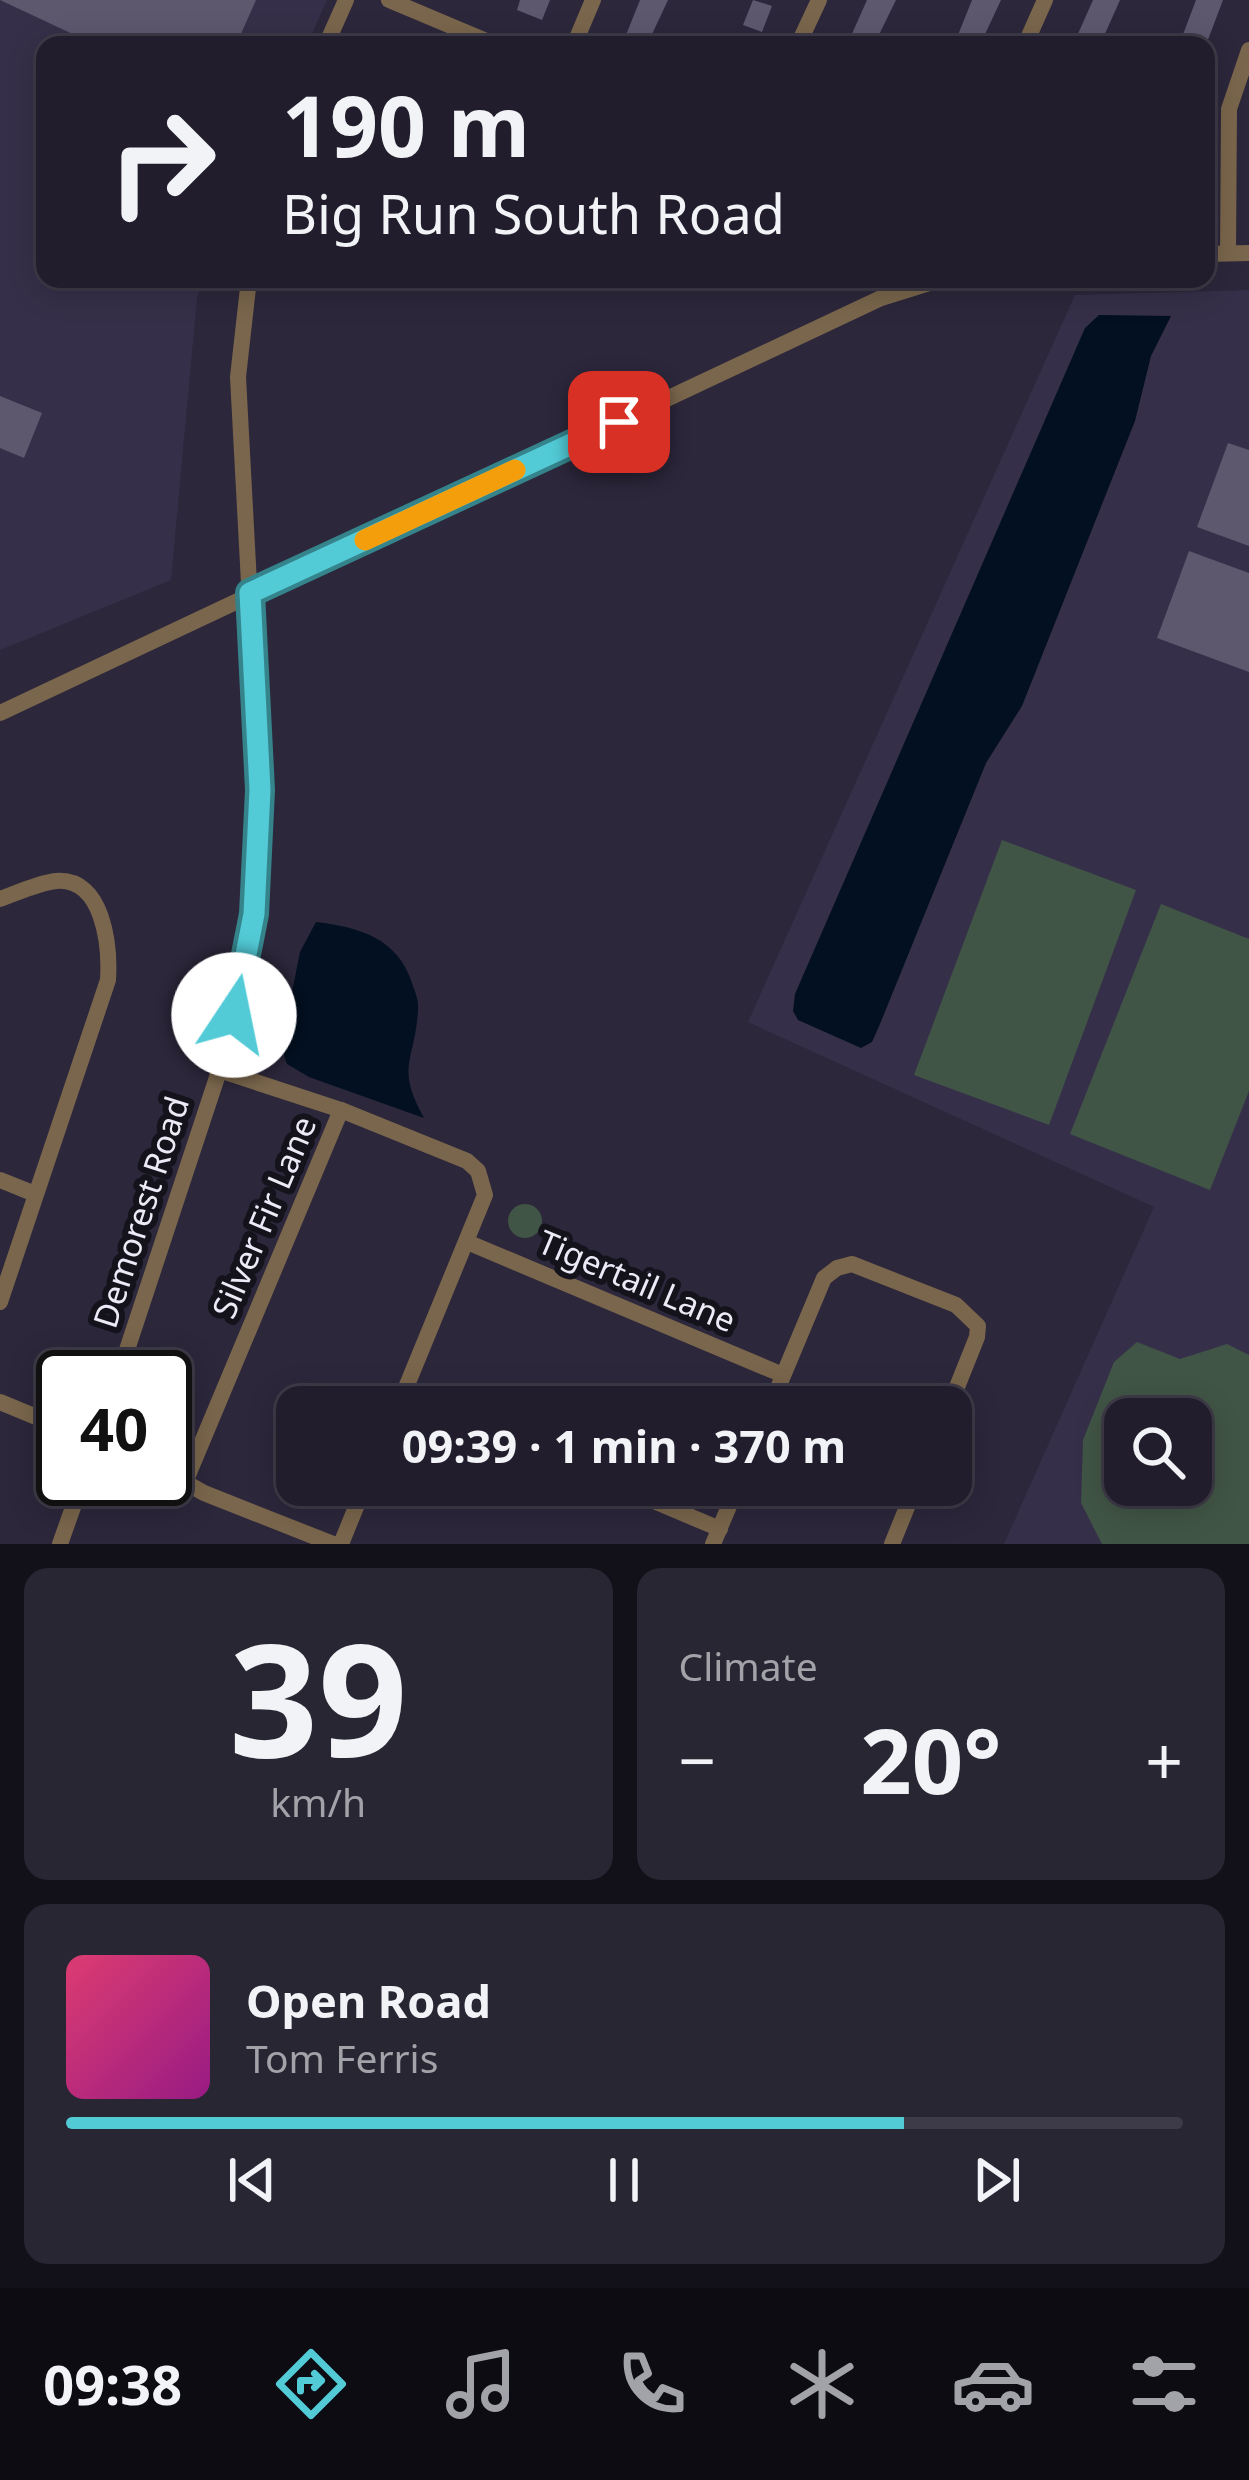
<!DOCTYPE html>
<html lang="en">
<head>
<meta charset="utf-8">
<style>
  :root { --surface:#211d2c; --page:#292634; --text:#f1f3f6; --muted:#a2a2a9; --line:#3e3b48; --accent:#52cbd7 }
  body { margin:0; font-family:"Noto Sans",sans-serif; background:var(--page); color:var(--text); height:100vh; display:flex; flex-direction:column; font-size:45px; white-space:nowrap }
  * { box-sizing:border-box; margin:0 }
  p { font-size:39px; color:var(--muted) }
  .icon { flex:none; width:66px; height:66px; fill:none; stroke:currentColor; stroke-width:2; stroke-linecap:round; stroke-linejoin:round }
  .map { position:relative; height:1544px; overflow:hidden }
  .sheet { display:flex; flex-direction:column; gap:24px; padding:24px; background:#121018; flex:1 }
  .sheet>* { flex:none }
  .hud { position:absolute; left:36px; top:36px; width:1179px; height:252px; border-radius:24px; box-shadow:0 6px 30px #0003,0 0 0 3px var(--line); background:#211d2c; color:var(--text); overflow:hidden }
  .tools { position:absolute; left:1104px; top:1398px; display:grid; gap:24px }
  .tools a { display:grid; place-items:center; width:108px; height:108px; border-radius:24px; background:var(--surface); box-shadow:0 6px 30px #0003,0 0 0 3px var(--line); font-size:60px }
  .speed { position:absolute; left:36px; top:1350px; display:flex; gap:24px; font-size:60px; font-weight:700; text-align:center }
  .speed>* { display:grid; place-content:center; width:156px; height:156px; border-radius:50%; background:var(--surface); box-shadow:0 6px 30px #0003,0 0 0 3px var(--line); line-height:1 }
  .speed .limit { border:6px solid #111; border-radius:18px; background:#fff; color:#111 }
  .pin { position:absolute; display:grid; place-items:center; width:102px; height:102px; color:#fff; margin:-51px; border-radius:24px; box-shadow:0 6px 18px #0006 }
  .me { position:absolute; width:132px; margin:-66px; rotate:11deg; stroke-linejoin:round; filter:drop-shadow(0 0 9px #0008) }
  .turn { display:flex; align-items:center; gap:42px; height:252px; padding:0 48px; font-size:54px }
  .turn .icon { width:156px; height:156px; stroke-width:2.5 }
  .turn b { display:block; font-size:84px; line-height:102px }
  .big { font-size:90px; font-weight:700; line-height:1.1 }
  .sheet .tile { flex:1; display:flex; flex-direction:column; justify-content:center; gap:18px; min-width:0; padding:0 42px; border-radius:24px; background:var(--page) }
  .sheet .dial { align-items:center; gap:0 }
  .dial b { font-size:156px; line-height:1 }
  .song { display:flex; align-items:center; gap:36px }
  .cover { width:144px; height:144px; border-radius:18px; background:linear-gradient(135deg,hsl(340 70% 55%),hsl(310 70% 35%)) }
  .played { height:12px; border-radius:6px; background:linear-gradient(90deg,var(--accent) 75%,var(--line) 75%) }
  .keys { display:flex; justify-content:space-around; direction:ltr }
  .heat { display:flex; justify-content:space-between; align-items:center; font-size:66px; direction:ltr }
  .sheet .tiles { flex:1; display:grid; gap:24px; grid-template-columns:1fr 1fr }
  .tile:last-child { grid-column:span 2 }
  .trip { position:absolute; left:276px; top:1386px; width:696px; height:120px; border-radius:24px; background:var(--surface); box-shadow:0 6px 30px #0003,0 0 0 3px var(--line); font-weight:700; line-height:120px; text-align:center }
  .tabs { display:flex; height:192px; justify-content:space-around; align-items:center; background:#0d0c12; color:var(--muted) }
  .tabs .icon { width:84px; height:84px }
  .tabs .current { color:var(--accent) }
  .tabs b { font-size:54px; color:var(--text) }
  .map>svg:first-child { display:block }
  .built { fill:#362f49; fill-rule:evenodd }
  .green { fill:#415546; fill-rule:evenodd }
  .water { fill:#021021 }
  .building { fill:#5d586e }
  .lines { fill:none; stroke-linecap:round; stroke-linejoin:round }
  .minor { stroke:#7a664c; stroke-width:16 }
  .route-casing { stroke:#35848c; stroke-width:30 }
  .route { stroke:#52cbd7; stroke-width:21 }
  .slow { stroke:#f59e0b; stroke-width:21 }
  .labels { text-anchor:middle; stroke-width:12; stroke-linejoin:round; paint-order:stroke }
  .street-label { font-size:33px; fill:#edeaf7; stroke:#14121b }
</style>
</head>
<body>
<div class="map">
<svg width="1249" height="1544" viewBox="0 0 1249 1544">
  <rect width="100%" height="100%" fill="#2c273b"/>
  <g class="built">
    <polygon points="0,0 327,0 307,45 45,45 45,279 205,279 197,298 171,580 0,650"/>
    <path d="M1249 290V1544H1004L1154 1207 748 1022 1075 295ZM1125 1419H1191V1485H1125Z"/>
  </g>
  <g class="green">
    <polygon points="1002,840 1136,890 1049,1125 914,1075"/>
    <polygon points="1161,904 1249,939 1249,1091 1210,1190 1070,1134"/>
    <circle cx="525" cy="1221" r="17"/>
    <path d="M1137 1342 1180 1359 1227 1344 1249 1355V1544H1102L1081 1503 1083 1440 1114 1362ZM1125 1419H1191V1485H1125Z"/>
  </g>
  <g class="water">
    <polygon points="1099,315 1171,316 1151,356 1135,421 1022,706 986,763 880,1024 872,1042 861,1048 798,1020 793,1011 795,994 1085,328"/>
    <path d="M316 922C358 927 398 938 412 983 415 992 419 1001 418 1010 415 1062 395 1066 424 1118L309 1077 287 1064 281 1047 300 952Z"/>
  </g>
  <g class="building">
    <polygon points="0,0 256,0 236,45 96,45"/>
    <polygon points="520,0 550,0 542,20 517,10"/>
    <polygon points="640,0 668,0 647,45 622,45"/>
    <polygon points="753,0 772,6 762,32 743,25"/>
    <polygon points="867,0 896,0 874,45 847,45"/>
    <polygon points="972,0 1001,0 980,45 954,45"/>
    <polygon points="1093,0 1120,0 1100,45 1073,45"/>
    <polygon points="1196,0 1223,0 1206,45 1179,45"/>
    <polygon points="0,396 42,413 24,458 0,448"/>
    <polygon points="1228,443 1249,450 1249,546 1197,527"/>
    <polygon points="1189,551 1249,573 1249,672 1157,638"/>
  </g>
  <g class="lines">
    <g class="minor">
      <polyline points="389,0 496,45"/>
      <polyline points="326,45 346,0"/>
      <polyline points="574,45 593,0"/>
      <polyline points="798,45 819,0"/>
      <polyline points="1025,45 1045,0"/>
      <polyline points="1228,253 1229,109 1249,50"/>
      <polyline points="1206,254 1249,253"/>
      <polyline points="0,713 881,298 942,279"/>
      <path d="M0 899C17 893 38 883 56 881 104 877 110 947 108 980L0 1302"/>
      <polyline points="219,1070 341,1110 467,1161 478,1171 485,1195 398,1407"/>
      <polyline points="0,1180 35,1194"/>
      <polyline points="467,1242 783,1375"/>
      <polyline points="118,1377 228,1044 254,914 260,790 238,377 249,279"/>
      <polyline points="403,1395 432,1407"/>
      <polyline points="0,1402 63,1428"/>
      <polyline points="770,1407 824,1278 837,1268 852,1264 956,1305 978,1326 977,1337 949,1407"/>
      <polyline points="165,1471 204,1493 333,1544"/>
      <polyline points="186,1480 341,1110"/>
      <polyline points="616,1485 720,1529"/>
      <polyline points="60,1544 83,1479"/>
      <polyline points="341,1544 365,1485"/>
      <polyline points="713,1544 738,1485"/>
      <polyline points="892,1544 916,1485"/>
    </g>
  </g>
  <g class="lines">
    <defs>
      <polyline id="route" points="234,1015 254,914 260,790 250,593 619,422"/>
    </defs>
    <use href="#route" class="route-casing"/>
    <use href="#route" class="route"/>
    <polyline class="slow" points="365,540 515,470"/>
  </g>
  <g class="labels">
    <g class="street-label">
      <text transform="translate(141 1212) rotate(-72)" y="12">Demorest Road</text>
      <text transform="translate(264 1217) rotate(-67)" y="12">Silver Fir Lane</text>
      <text transform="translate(637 1281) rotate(23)" y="12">Tigertail Lane</text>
    </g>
  </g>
</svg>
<div class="tools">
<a><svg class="icon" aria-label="search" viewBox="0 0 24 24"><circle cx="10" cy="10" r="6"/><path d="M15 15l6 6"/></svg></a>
</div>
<div class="speed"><div class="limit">40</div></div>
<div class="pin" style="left:619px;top:422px;background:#d93025"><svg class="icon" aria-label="arrive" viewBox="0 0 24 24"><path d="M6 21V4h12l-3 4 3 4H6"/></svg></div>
<svg class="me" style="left:234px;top:1015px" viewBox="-20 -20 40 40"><circle r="19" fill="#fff"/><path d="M0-13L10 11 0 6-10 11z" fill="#52cbd7"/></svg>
<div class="trip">09:39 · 1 min · 370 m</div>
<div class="hud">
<div class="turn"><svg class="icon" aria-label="right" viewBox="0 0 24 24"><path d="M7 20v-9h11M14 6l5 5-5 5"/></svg><div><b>190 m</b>Big Run South Road</div></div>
</div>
</div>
<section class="sheet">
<div class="tiles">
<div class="tile dial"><b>39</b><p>km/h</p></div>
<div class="tile"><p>Climate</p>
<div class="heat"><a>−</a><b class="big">20°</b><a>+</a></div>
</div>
<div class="tile">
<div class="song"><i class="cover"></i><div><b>Open Road</b><p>Tom Ferris</p></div></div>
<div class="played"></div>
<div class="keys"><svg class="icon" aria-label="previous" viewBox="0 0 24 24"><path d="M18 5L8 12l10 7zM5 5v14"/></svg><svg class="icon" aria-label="pause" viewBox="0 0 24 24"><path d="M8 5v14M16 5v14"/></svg><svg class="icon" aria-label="next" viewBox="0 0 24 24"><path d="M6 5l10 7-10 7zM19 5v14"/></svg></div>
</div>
</div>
</section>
<nav class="tabs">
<b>09:38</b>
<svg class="icon current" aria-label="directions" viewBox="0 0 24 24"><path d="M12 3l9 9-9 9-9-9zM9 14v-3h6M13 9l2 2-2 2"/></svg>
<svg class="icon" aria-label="music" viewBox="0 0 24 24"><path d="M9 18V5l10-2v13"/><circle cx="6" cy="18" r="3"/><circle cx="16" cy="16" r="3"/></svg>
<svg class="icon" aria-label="phone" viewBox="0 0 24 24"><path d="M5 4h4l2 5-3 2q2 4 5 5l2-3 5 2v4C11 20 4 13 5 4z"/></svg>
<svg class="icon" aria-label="climate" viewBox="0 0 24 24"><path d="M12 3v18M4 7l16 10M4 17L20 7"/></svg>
<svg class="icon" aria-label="car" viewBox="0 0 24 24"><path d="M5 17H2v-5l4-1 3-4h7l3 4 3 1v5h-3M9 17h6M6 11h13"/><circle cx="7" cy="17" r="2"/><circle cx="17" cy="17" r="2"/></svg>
<svg class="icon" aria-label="filters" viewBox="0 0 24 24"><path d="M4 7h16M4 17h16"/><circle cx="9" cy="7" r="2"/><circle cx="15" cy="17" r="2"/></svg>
</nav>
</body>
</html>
